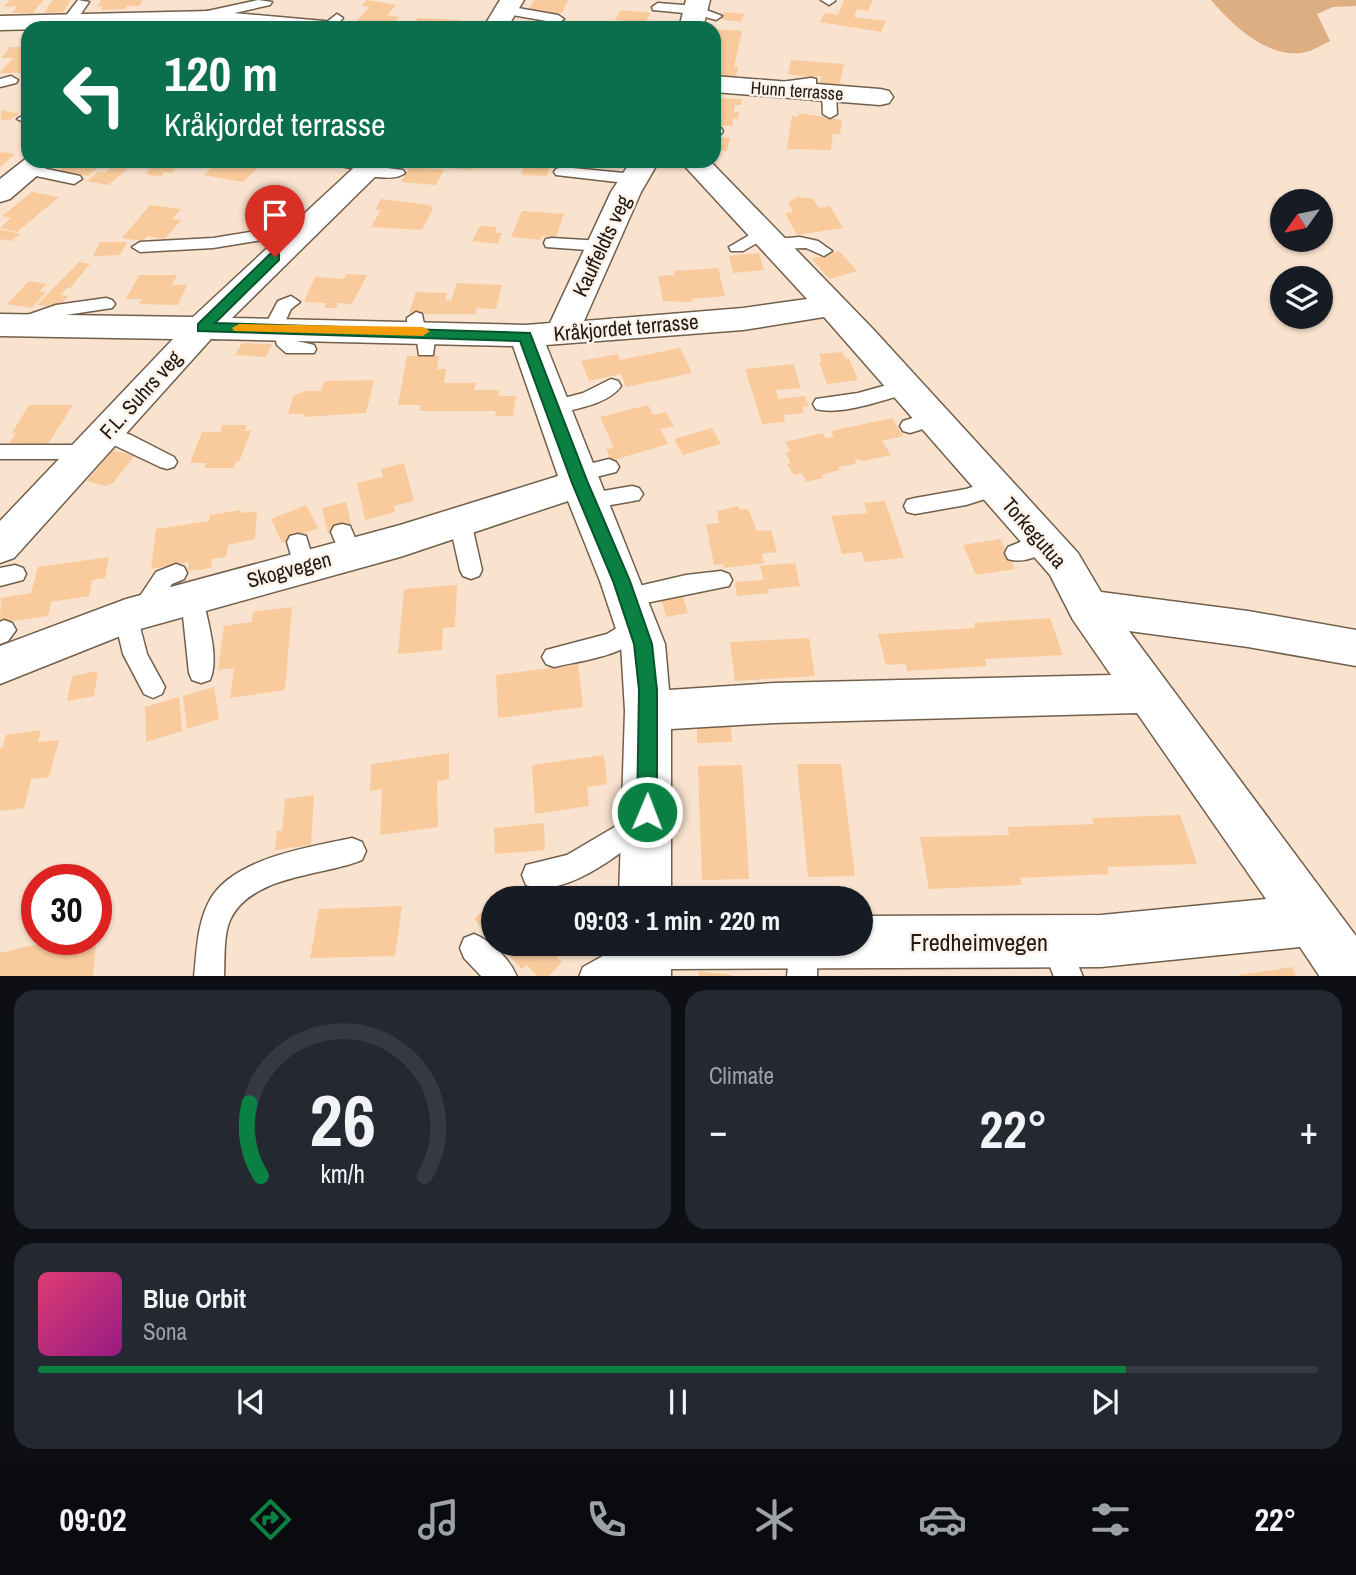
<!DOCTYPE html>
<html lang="en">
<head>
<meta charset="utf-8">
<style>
  :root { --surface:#171b24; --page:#242831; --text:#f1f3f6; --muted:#9ea1a6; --line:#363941; --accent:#0b8043 }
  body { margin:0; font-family:"Archivo Narrow",sans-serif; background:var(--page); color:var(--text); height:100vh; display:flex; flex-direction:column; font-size:26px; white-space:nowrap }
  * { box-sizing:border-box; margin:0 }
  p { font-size:23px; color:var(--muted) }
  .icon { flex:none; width:38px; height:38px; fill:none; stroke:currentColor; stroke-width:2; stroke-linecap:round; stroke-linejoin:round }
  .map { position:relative; height:976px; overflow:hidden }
  .side { display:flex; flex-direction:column; gap:14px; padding:14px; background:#0d0f14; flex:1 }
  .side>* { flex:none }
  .hud { position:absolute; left:21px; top:21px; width:700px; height:147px; border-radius:21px; box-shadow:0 2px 5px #0004; background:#0b6e4f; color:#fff; overflow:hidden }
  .needle { width:46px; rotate:237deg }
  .tools { position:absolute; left:1270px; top:189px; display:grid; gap:14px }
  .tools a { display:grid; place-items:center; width:63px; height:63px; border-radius:50%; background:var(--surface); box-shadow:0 2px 5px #0004; font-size:35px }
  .speed { position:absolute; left:21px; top:864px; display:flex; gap:14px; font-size:35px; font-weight:700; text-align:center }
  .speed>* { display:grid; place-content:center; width:91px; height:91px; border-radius:50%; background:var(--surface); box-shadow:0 2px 5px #0004; line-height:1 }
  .speed .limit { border:10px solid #d22; background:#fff; color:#111 }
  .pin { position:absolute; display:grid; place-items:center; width:60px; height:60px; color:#fff; margin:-72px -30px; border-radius:50% 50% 50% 0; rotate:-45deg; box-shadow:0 0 7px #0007 }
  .pin .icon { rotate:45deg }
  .me { position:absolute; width:77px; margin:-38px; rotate:1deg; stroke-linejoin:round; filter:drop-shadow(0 0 5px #0008) }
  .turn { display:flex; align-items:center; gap:24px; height:147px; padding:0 28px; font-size:32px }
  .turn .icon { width:91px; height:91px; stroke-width:2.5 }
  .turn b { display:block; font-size:49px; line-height:60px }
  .big { font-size:52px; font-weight:700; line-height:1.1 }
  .side .tile { flex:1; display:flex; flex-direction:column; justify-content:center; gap:10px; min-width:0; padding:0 24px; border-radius:21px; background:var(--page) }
  .side .dial { align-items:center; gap:0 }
  .dial svg { height:182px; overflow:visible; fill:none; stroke:var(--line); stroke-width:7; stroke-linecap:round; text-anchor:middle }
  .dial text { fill:var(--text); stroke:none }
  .song { display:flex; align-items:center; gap:21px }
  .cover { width:84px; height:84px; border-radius:10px; background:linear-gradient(135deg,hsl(340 70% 55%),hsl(310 70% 35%)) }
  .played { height:7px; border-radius:4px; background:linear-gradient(90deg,var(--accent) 85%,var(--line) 85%) }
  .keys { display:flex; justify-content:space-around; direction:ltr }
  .heat { display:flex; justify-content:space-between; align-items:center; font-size:38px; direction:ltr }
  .side .tiles { flex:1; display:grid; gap:14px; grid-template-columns:1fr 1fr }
  .tile:last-child { grid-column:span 2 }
  .trip { position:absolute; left:481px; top:886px; width:392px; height:70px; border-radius:35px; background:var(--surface); box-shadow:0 2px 5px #0004; font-weight:700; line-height:70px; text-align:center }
  .tab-bar { display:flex; height:112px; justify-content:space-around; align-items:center; background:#090b0e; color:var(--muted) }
  .tab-bar .icon { width:49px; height:49px }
  .tab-bar .active { color:var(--accent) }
  .tab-bar b { font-size:32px; color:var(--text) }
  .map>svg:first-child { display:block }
  .forest { fill:#dcae81 }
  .building { fill:#f9ca9c }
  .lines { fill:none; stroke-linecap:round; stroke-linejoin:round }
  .service-casing { stroke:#715f4c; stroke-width:3 }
  .minor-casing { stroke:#715f4c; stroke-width:3 }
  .service { fill:#fff; fill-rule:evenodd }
  .minor { fill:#fff; fill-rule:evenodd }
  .route { fill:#0b8043; stroke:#07532c; stroke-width:2 }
  .slow { fill:#f59e0b }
  .labels { text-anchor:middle; stroke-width:5; stroke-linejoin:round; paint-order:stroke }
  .far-street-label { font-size:18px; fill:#211912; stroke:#fcf3eb }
  .street-label { font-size:21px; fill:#211912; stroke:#fcf3eb }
  .near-street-label { font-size:24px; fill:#211912; stroke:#fcf3eb }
</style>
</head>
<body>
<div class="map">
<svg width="1356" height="977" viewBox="0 0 1356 977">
  <rect width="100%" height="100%" fill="#f9e3ce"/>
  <path class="forest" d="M1211 0H1356V6L1333 7 1317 14 1330 41C1324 44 1317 48 1310 51 1272 63 1233 26 1211 0Z"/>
  <g class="building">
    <polygon points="10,0 43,0 33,13 12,13 17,6 4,7"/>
    <polygon points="53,0 71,0 63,12 44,13"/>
    <polygon points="102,0 143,0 139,6 127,6 125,9 101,10 103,6 97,7"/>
    <polygon points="367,0 396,5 387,15 399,17 392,25 408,28 378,28 381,25 356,22 369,7 361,6"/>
    <polygon points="535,0 568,0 562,13 552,14 528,10"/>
    <polygon points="844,0 873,0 868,11 857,9 854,17 886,21 881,32 820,22 824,13 838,15"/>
    <polygon points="621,10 651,13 645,23 615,20"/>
    <polygon points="724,12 744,14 741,22 720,19"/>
    <polygon points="418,18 459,20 454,28 411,28"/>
    <polygon points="714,29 742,31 734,67 738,67 736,77 714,76"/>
    <polygon points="10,47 28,47 28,73 0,73 13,58 1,58"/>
    <polygon points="791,60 844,64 839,87 820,85 821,76 814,76 814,78 788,74"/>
    <polygon points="714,98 742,99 741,105 735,105 734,112 739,112 738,119 733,118 732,126 714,125"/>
    <polygon points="2,110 19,114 8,121 0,119"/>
    <polygon points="799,113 842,120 840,134 833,134 831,150 787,149 792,116 798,117"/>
    <polygon points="714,137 730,138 727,151 714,150"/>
    <polygon points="0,152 15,154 0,167"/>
    <polygon points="71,161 113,161 107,166 101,165 88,176 59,171"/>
    <polygon points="148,161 184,161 171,173 165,172 160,177 145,174 150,169 140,167"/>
    <polygon points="219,161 262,161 260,163 262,164 243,182 204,175"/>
    <polygon points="442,161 477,161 472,170 439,167"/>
    <polygon points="547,161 593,161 591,165 571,163 569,168 545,165"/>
    <polygon points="113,166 128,169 108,185 87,181 98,172 105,173"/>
    <polygon points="524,166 550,167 547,176 521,175"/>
    <polygon points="410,167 444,170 436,185 401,182"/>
    <polygon points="32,192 59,197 17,232 0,228 11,218 2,216"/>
    <polygon points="798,197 813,199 819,208 830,206 843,228 797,235 785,213 793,212 788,202"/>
    <polygon points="381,199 430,205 433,209 422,230 371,227 381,210 375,210"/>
    <polygon points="150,205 181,209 172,219 181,220 165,239 147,236 143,241 122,238"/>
    <polygon points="522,211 564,214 556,237 542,236 540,240 511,237"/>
    <polygon points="480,226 497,227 495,233 502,233 498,244 472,241"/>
    <polygon points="0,230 14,232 20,234 11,241 0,239"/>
    <polygon points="100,242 127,242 120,255 93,256"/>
    <polygon points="839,251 857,271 829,279 812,259"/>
    <polygon points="759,253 764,270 733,273 729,256"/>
    <polygon points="79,262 90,264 70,288 67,288 60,295 68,296 59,307 37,305"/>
    <polygon points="718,268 725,296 692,299 693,302 663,301 658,276 674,275 674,271"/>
    <polygon points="346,274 367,275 352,304 338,303 336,308 324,308 326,303 304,302 315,277 344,279"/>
    <polygon points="139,275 177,275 172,285 187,285 178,305 139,304 142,299 126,299"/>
    <polygon points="29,281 47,284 39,291 46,292 32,308 7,304"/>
    <polygon points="457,283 502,285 496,309 477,308 475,314 409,314 416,292 447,293 445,300 451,301"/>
    <polygon points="242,343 272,344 266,357 235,355"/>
    <polygon points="680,348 692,373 626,387 621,374 589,381 581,361 618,354 620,360"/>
    <polygon points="842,352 846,359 849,359 858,380 827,384 819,362 822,362 819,354"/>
    <polygon points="407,356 439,356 437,369 446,369 444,383 476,383 474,390 499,390 498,396 516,396 513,416 495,416 496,411 419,411 421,405 398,405"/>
    <polygon points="793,364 801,388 776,390 778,399 805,396 809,406 802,407 804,413 784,415 785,422 762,424 745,369"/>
    <polygon points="374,380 366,413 305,417 305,414 288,414 293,396 306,391 321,391 324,381"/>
    <polygon points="29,405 73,405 48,444 9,443 16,433 12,433"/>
    <polygon points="648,405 653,415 666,412 674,426 660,429 668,444 611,461 606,449 614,448 600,417"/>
    <polygon points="892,418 903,436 882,441 891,455 863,461 856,459 855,464 838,467 840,470 822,475 823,478 806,482 802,473 794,475 787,464 791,463 785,452 790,451 785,442 823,433 826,439 834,436 831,431"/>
    <polygon points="222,425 247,425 245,431 251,431 239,462 236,462 233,468 204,468 206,463 190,463 202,432 220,432"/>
    <polygon points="712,428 721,444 683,455 674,439"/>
    <polygon points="113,450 134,456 113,483 105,486 87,481"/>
    <polygon points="404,463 414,501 394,506 395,512 365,520 357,483 383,477 381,469"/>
    <polygon points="885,501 904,558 865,562 862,552 842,554 831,516 867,513 864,503"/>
    <polygon points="346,502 352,527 328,533 322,508"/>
    <polygon points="306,505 318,528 282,543 271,519"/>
    <polygon points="738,506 739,509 748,509 757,531 771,530 777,552 762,554 764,563 724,568 723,564 714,565 706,524 719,523 717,511"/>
    <polygon points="241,510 241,513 257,511 255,539 228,545 226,557 212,559 211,568 188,571 189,562 151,569 156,529 209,521 210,515"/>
    <polygon points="1000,539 1015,569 976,575 963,545"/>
    <polygon points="109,557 105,578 92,580 89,596 51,602 48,616 0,623 1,598 31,593 38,567"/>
    <polygon points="795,563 800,586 768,589 769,593 737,596 735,582 763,580 760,566"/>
    <polygon points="457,585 455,627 443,628 442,650 398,654 404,589"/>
    <polygon points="682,594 688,613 666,617 661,598"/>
    <polygon points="292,607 285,690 230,698 234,668 218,670 224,626 252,622 253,612"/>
    <polygon points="1050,618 1063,655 985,659 987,666 907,671 906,664 886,665 878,634 975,628 974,623"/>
    <polygon points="809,638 815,676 735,681 730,642"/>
    <polygon points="578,664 583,707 498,718 496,675"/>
    <polygon points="98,671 94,696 67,701 72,676"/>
    <polygon points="214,687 219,719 187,729 183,696"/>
    <polygon points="179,697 182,731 146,742 145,707"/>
    <polygon points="730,719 732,742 697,743 697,720"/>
    <polygon points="41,730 38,742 59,740 49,777 31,779 24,808 0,811 0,748 3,747 6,735"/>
    <polygon points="449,753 449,779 437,781 438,827 380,835 382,789 370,791 371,764"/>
    <polygon points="604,755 607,784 587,787 589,806 535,814 532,765"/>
    <polygon points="797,764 841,764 855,876 808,877"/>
    <polygon points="742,765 749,879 702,880 698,766"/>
    <polygon points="314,795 311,845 275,850 277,831 282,831 285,799"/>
    <polygon points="1180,815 1197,864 1107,867 1109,874 1020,878 1022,885 929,889 920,837 1009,835 1008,827 1094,824 1092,818"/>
    <polygon points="544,823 545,850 495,854 494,828"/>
    <polygon points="494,901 494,939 474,919"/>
    <polygon points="402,906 395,956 310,958 319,909"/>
    <polygon points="56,940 96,940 93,977 0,977 0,953"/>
    <polygon points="497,943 543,943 562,962 548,977 538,977 527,965 522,969"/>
    <polygon points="1292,967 1296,977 1240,977 1240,975"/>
    <polygon points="699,971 732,975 732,977 698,977"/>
  </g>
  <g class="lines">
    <defs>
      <g id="service">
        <polygon points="78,0 89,2 74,24 64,24 62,21"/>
        <polygon points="258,0 272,2 270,5 194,22 188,18 189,15"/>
        <polygon points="821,0 835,0 835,1 829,5"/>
        <polygon points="658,3 696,6 722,16 716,20 695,14 653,10 652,7"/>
        <polygon points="506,6 558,15 564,19 558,23 501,13 501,7"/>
        <polygon points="337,14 343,18 334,28 319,28"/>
        <polygon points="11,76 18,80 16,83 0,87 0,79"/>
        <polygon points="811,78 816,79 816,85 790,89 781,93 774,89 781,82"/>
        <polygon points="829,89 836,93 837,114 830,118 823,114 822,93"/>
        <polygon points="24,115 28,116 28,124 17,119"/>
        <polygon points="714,127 721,128 723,131 721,134 714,135"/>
        <path d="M329 161 376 164 379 167 403 170 405 173C395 181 374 177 361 174L360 170 332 164Z"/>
        <polygon points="28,165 80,176 82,179 74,184 22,173 20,170 22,167"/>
        <polygon points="562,167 634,174 642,179 634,184 556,175 554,172 556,169"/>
        <polygon points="306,223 314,228 312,232 213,248 140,252 132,247 140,242 213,238"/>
        <polygon points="763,227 769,228 771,232 769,236 743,251 731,251 729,247"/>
        <polygon points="800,237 818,241 832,251 824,256 806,248 774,249 766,244 774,239"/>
        <polygon points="552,238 602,241 610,246 602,251 546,247 544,243 546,239"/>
        <path d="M291 296 300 302 291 309 284 324 288 325C301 346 288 338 314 345L316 349 314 353H286L277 345 274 334 266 333 263 329 278 301Z"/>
        <polygon points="106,298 112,300 115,304 112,308 59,316 16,331 7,325 10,321 56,305"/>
        <polygon points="416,312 422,314 425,329 435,340 433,355 419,355 417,342 407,331 407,318"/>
        <path d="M611 379 618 381 621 386C608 405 573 409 552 415L545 413 542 408 545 403 583 393Z"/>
        <path d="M905 380 912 382 915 387 912 392C886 399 842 416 816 409L813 404 816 399 858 393Z"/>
        <polygon points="932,412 939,414 942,419 939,424 910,433 903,431 900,426 903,421"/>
        <polygon points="106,426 131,435 174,457 177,462 174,467 167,469 160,467 99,438 96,433 99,428"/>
        <polygon points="0,445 89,445 96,447 99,452 96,457 89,459 0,459"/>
        <polygon points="609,459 616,462 619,467 616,472 576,482 569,479 566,474 569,469"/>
        <polygon points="994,480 1001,482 1004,488 1001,494 966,505 915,514 907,512 904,506 907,500 915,498 966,489"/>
        <polygon points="632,486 639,488 643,494 639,500 588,509 580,507 577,501 580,495"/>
        <polygon points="460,513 468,515 471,521 482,570 479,576 471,579 463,576 460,570 449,521 452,515"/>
        <polygon points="342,524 350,526 362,554 359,560 351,563 343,560 331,532 334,526"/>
        <path d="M1042 533 1050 535 1053 541C1045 556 1024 564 1008 559L1005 553 1008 547Z"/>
        <polygon points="298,534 306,536 315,566 312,572 304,575 296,572 287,542 290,536"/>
        <polygon points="176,564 184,567 187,573 184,579 172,584 150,618 138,619 147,654 165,687 162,694 153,698 144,694 123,654 114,616 118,609 126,606 132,608 156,572"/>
        <polygon points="15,565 23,568 26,574 23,580 0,586 0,568"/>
        <polygon points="721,571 729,574 732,580 729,586 626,607 618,605 615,598 618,591 626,589 686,575"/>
        <path d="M192 588 200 590 203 597C207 621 220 658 210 680L201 683 192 680 189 673 181 597 184 590Z"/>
        <path d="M636 616 644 619 648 626C633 656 583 660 554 667L546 664 542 657 546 650 607 634Z"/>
        <polygon points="4,620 12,623 16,630 8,641 0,644 0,622"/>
        <path d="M623 822 657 830 660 839 657 848 647 852 627 848C602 867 558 897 526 885L522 875 526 865 567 855Z"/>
        <path d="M352 838 362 842 366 851 362 860C323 876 253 875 231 918 223 934 225 958 224 977H194C197 950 197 922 211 898 235 858 310 847 352 838Z"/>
        <polygon points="1055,929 1065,933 1083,977 1054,977 1041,943 1045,933"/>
        <path d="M474 934C491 941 510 959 517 977H482L464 958 460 948 464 938Z"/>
        <polygon points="790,943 818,943 817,977 787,977"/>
        <polygon points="610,952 644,952 654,957 659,967 655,977 579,977 583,967"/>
      </g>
      <g id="minor">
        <polygon points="500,0 524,0 507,28 483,28"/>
        <polygon points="686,0 710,0 703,28 679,28"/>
        <polygon points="211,11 324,21 333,23 336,28 243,28 211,25 0,30 0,16"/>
        <polygon points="714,76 880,89 889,91 893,97 889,103 880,105 714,92"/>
        <polygon points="28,157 28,161 54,161 10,199 0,202 0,179"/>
        <path d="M361 161H391L232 318 526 325 550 323 611 192 631 161H659L641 192 584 321 743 308 807 299 680 161H710L873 329 1078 553 1101 592 1248 611 1356 630V666L1248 647 1129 631 1356 936V977H1320L1300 947 1101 967 671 969V977H617L618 943H861V916L1101 915 1266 899 1137 713 774 723 671 729V898H619L625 711 621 644 600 581 568 501 400 557 133 631 0 684V646L126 599 400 525 558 476 513 346 211 339 14 558 0 563V521L173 339 0 336V314L193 317ZM824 317 1050 575 1073 620 1111 675 774 683 669 690 665 644 546 345 743 330Z"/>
      </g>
    </defs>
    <use href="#service" class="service-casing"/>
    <use href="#minor" class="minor-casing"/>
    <use href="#service" class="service"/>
    <use href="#minor" class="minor"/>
  </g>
  <polygon class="route" points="275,253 279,254 279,260 215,323 530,333 588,483 630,581 652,644 657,690 657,812 654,819 647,822 640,819 637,812 639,690 634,644 613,581 572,483 520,341 198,331 198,324 270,254"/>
  <polygon class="slow" points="239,324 423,327 430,331 423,336 234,331 232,328"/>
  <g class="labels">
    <g class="far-street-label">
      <text transform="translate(797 91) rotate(4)" y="6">Hunn terrasse</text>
    </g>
    <g class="street-label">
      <text transform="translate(602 246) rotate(-65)" y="7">Kauffeldts veg</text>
      <text transform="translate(626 328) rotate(-5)" y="7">Kråkjordet terrasse</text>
      <text transform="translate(141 395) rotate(-48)" y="7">F.L. Suhrs veg</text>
      <text transform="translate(1034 533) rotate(49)" y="7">Torkegutua</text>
      <text transform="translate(289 570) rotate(-15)" y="7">Skogvegen</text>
    </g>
    <g class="near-street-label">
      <text x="979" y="951">Fredheimvegen</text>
    </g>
  </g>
</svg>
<div class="tools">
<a><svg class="needle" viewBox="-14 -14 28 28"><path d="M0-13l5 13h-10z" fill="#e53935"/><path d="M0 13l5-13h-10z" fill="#9ea1a6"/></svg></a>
<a><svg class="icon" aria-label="layers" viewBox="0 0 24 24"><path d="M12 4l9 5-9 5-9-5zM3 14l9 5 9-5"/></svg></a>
</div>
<div class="speed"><div class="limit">30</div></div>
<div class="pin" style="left:275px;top:257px;background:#d93025"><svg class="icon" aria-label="arrive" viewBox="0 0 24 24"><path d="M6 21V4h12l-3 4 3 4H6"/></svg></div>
<svg class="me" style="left:647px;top:812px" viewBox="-20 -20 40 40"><circle r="17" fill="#0b8043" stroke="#fff" stroke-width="3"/><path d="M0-11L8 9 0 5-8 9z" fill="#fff"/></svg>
<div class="trip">09:03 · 1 min · 220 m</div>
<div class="hud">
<div class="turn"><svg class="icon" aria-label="left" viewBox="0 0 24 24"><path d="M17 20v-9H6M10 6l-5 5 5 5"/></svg><div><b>120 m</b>Kråkjordet terrasse</div></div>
</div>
</div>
<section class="side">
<div class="tiles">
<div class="tile dial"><svg viewBox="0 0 100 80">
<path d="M14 69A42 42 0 1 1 86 69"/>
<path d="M14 69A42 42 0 0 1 9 37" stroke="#0b8043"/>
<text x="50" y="56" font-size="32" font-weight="700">26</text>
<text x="50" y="72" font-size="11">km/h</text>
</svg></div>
<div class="tile"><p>Climate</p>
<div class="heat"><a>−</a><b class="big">22°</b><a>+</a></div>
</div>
<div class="tile">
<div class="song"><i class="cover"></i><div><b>Blue Orbit</b><p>Sona</p></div></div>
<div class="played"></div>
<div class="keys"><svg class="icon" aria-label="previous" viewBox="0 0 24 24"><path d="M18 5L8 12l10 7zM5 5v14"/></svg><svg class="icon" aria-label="pause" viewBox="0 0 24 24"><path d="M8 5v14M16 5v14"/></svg><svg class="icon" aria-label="next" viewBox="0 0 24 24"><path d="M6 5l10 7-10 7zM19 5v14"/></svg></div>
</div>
</div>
</section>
<nav class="tab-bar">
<b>09:02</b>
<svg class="icon active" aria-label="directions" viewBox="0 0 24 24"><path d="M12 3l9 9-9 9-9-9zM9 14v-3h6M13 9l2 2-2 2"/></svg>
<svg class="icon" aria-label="music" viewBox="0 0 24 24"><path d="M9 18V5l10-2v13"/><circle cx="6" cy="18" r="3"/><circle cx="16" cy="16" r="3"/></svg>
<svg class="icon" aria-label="phone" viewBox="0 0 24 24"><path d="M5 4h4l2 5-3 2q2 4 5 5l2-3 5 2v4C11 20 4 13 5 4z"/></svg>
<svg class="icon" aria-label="climate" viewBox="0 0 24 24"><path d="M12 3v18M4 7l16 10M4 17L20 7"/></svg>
<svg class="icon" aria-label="car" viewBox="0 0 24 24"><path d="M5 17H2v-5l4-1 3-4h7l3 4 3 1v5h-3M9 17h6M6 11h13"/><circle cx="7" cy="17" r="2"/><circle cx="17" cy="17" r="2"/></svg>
<svg class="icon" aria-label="filters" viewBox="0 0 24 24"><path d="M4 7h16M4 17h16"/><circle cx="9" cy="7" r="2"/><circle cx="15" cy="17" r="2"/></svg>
<b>22°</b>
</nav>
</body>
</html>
